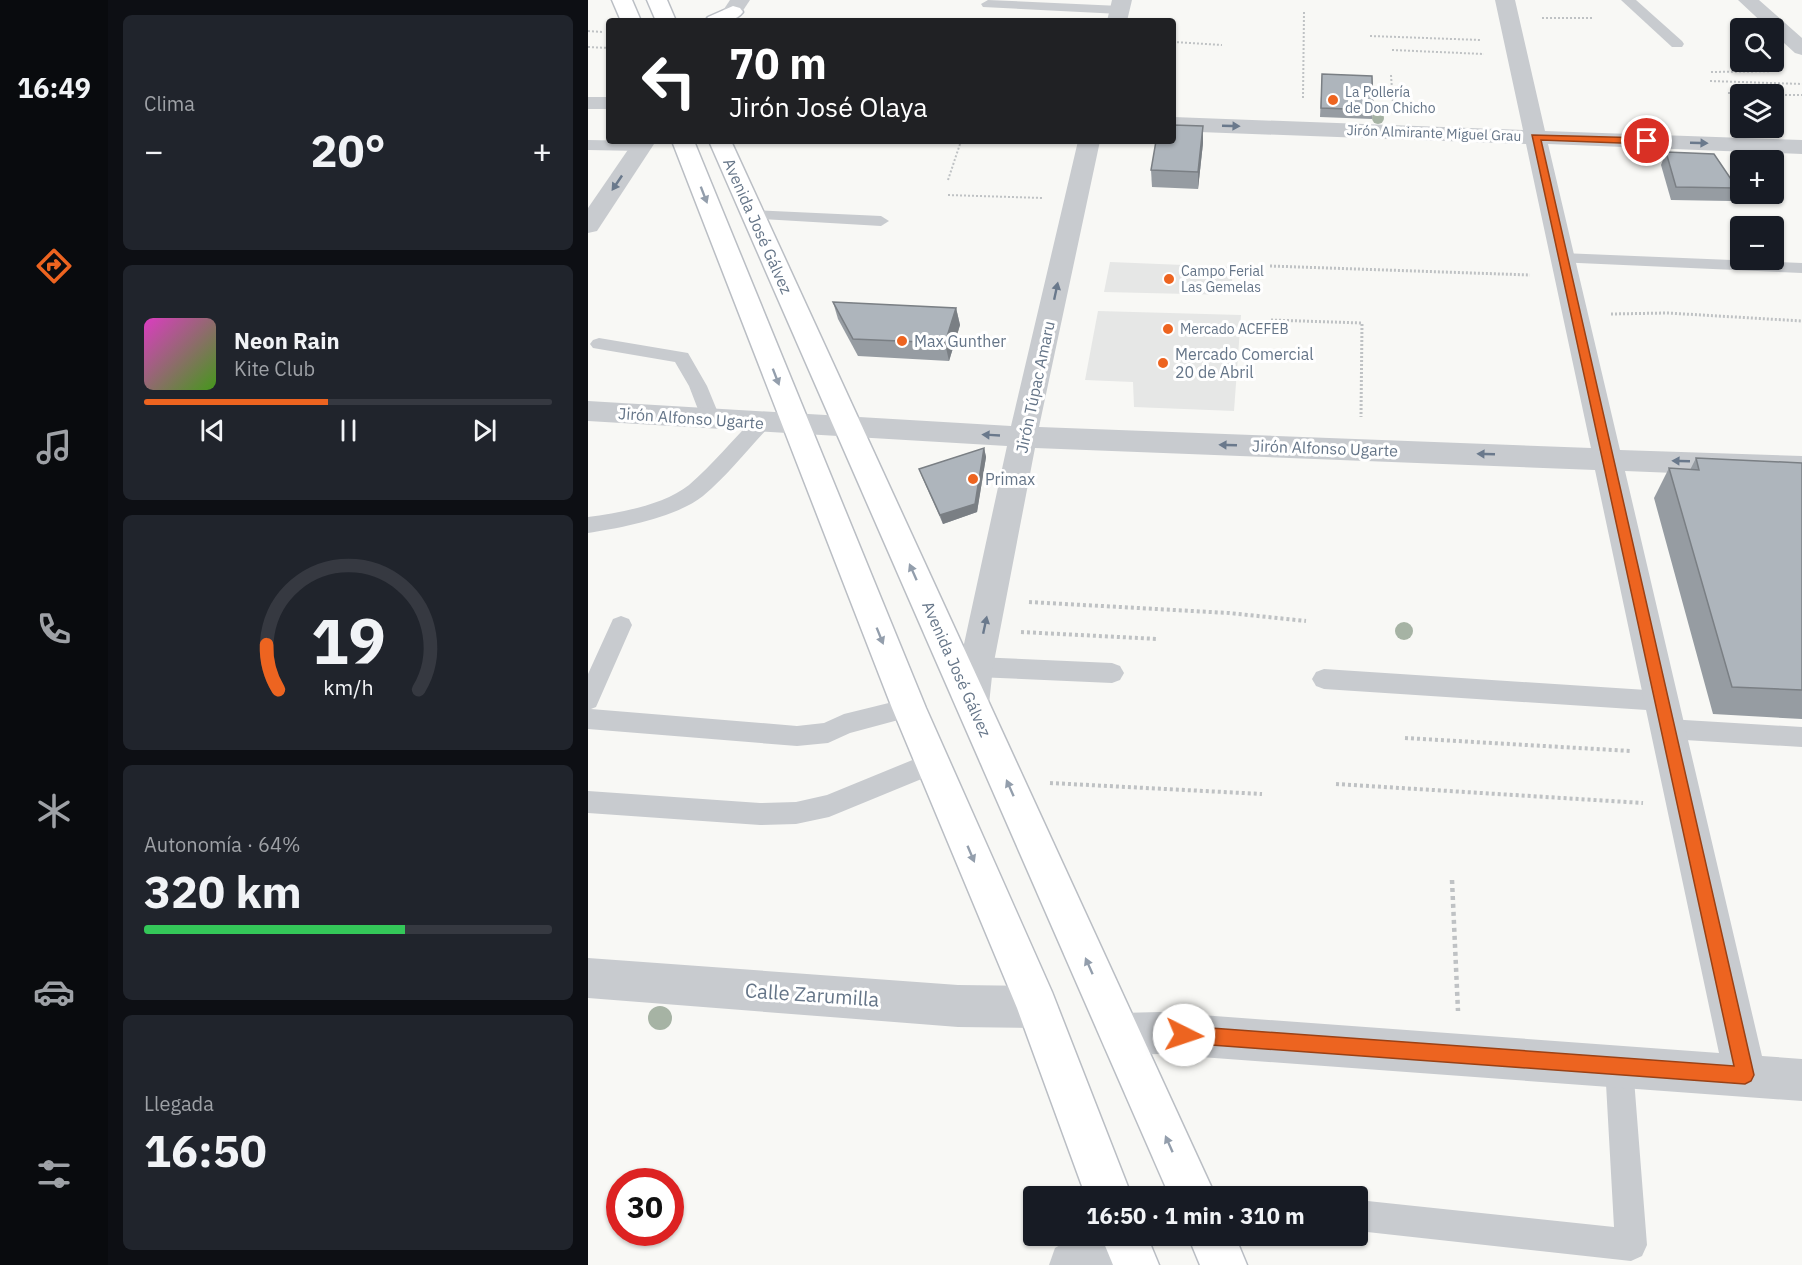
<!DOCTYPE html>
<html lang="es">
<head>
<meta charset="utf-8">
<style>
  :root { --surface:#171b24; --page:#20242c; --text:#f1f3f6; --muted:#9ea1a6; --line:#363941; --accent:#ed6420 }
  body { margin:0; font-family:"IBM Plex Sans",sans-serif; background:var(--page); color:var(--text); height:100vh; display:flex; flex-direction:column; font-size:22px; white-space:nowrap }
  * { box-sizing:border-box; margin:0 }
  p { font-size:20px; color:var(--muted) }
  .icon { flex:none; width:33px; height:33px; fill:none; stroke:currentColor; stroke-width:2; stroke-linecap:round; stroke-linejoin:round }
  .map { position:relative; flex:1; overflow:hidden }
  .drawer { display:flex; flex-direction:column; gap:15px; padding:15px; background:#0d0f14; width:480px }
  .drawer>* { flex:none }
  .banner { position:absolute; left:18px; top:18px; width:570px; height:126px; border-radius:6px; box-shadow:0 2px 4px #0004; background:#202124; color:#fff; overflow:hidden }
  .controls { position:absolute; left:1142px; top:18px; display:grid; gap:12px }
  .controls a { display:grid; place-items:center; width:54px; height:54px; border-radius:6px; background:var(--surface); box-shadow:0 2px 4px #0004; font-size:30px }
  .speed { position:absolute; left:18px; top:1168px; display:flex; gap:12px; font-size:30px; font-weight:700; text-align:center }
  .speed>* { display:grid; place-content:center; width:78px; height:78px; border-radius:50%; background:var(--surface); box-shadow:0 2px 4px #0004; line-height:1 }
  .speed .limit { border:9px solid #d22; background:#fff; color:#111 }
  .pin { position:absolute; display:grid; place-items:center; width:51px; height:51px; color:#fff; margin:-26px; border:3px solid #fff; border-radius:50%; box-shadow:0 2px 6px #0007 }
  .me { position:absolute; width:66px; margin:-33px; rotate:94deg; stroke-linejoin:round; filter:drop-shadow(0 0 4px #0008) }
  .turn { display:flex; align-items:center; gap:21px; height:126px; padding:0 24px; font-size:27px }
  .turn .icon { width:78px; height:78px; stroke-width:2.5 }
  .turn b { display:block; font-size:42px; line-height:51px }
  .big { font-size:45px; font-weight:800; line-height:1.1 }
  .drawer .widget { flex:1; display:flex; flex-direction:column; justify-content:center; gap:9px; min-width:0; padding:0 21px; border-radius:9px; background:var(--page) }
  .drawer .dial { align-items:center; gap:0 }
  .dial svg { height:156px; overflow:visible; fill:none; stroke:var(--line); stroke-width:7; stroke-linecap:round; text-anchor:middle }
  .dial text { fill:var(--text); stroke:none }
  .song { display:flex; align-items:center; gap:18px }
  .cover { width:72px; height:72px; border-radius:9px; background:linear-gradient(135deg,hsl(310 70% 55%),hsl(100 70% 35%)) }
  .played { height:6px; border-radius:3px; background:linear-gradient(90deg,var(--accent) 45%,var(--line) 45%) }
  .keys { display:flex; justify-content:space-around; direction:ltr }
  .heat { display:flex; justify-content:space-between; align-items:center; font-size:33px; direction:ltr }
  .charge { height:9px; border-radius:4px; background:linear-gradient(90deg,#34c759 64%,var(--line) 0) }
  .trip { position:absolute; left:435px; top:1186px; width:345px; height:60px; border-radius:6px; background:var(--surface); box-shadow:0 2px 4px #0004; font-weight:800; line-height:60px; text-align:center }
  main { display:flex; flex:1; min-height:0 }
  .menu { display:flex; flex-direction:column; width:108px; justify-content:space-around; align-items:center; background:#090b0e; color:var(--muted) }
  .menu .icon { width:42px; height:42px }
  .menu .on { color:var(--accent) }
  .menu b { font-size:27px; color:var(--text) }
  .map>svg:first-child { display:block }
  .built { fill:#e6e7e6 }
  .lines { fill:none; stroke-linecap:round; stroke-linejoin:round }
  .secondary-casing { stroke:#babec4; stroke-width:3 }
  .path-far3 { stroke:#bfc2c4; stroke-width:2; stroke-dasharray:2 2; stroke-linecap:butt }
  .path-far2 { stroke:#bfc2c4; stroke-width:3; stroke-dasharray:2 2; stroke-linecap:butt }
  .path-far1 { stroke:#bfc2c4; stroke-width:4; stroke-dasharray:3 3; stroke-linecap:butt }
  .path { stroke:#bfc2c4; stroke-width:4.5; stroke-dasharray:4 4; stroke-linecap:butt }
  .service { fill:#c8cbcf; fill-rule:evenodd }
  .minor { fill:#c8cbcf; fill-rule:evenodd }
  .secondary { fill:#fff; fill-rule:evenodd }
  .tree { fill:#a6b3a4 }
  .wall { fill:#969ca2 }
  .shaded-wall { fill:#7a7f84 }
  .building { fill:#aeb5bc; stroke:#7a7f84; stroke-width:1.5 }
  .oneway { fill:#6a798c }
  .oneway2 { fill:#939eac }
  .route { fill:#ed6420; stroke:#9a4115; stroke-width:1.5 }
  .poi-dot { fill:#ed6420; stroke:#fff; stroke-width:2 }
  .labels { text-anchor:middle; stroke-width:6; stroke-linejoin:round; paint-order:stroke }
  .far-poi-label { font-size:14px; fill:#657588; stroke:#fff; text-anchor:start }
  .far-street-label { font-size:14px; fill:#657588; stroke:#fff }
  .street-label { font-size:16px; fill:#657588; stroke:#fff }
  .poi-label { font-size:16px; fill:#657588; stroke:#fff; text-anchor:start }
  .near-street-label { font-size:20px; fill:#657588; stroke:#fff }
</style>
</head>
<body>
<main>
<nav class="menu">
<b>16:49</b>
<svg class="icon on" aria-label="directions" viewBox="0 0 24 24"><path d="M12 3l9 9-9 9-9-9zM9 14v-3h6M13 9l2 2-2 2"/></svg>
<svg class="icon" aria-label="music" viewBox="0 0 24 24"><path d="M9 18V5l10-2v13"/><circle cx="6" cy="18" r="3"/><circle cx="16" cy="16" r="3"/></svg>
<svg class="icon" aria-label="phone" viewBox="0 0 24 24"><path d="M5 4h4l2 5-3 2q2 4 5 5l2-3 5 2v4C11 20 4 13 5 4z"/></svg>
<svg class="icon" aria-label="climate" viewBox="0 0 24 24"><path d="M12 3v18M4 7l16 10M4 17L20 7"/></svg>
<svg class="icon" aria-label="car" viewBox="0 0 24 24"><path d="M5 17H2v-5l4-1 3-4h7l3 4 3 1v5h-3M9 17h6M6 11h13"/><circle cx="7" cy="17" r="2"/><circle cx="17" cy="17" r="2"/></svg>
<svg class="icon" aria-label="filters" viewBox="0 0 24 24"><path d="M4 7h16M4 17h16"/><circle cx="9" cy="7" r="2"/><circle cx="15" cy="17" r="2"/></svg>
</nav>
<section class="drawer">
<div class="widget"><p>Clima</p>
<div class="heat"><a>−</a><b class="big">20°</b><a>+</a></div>
</div>
<div class="widget">
<div class="song"><i class="cover"></i><div><b>Neon Rain</b><p>Kite Club</p></div></div>
<div class="played"></div>
<div class="keys"><svg class="icon" aria-label="previous" viewBox="0 0 24 24"><path d="M18 5L8 12l10 7zM5 5v14"/></svg><svg class="icon" aria-label="pause" viewBox="0 0 24 24"><path d="M8 5v14M16 5v14"/></svg><svg class="icon" aria-label="next" viewBox="0 0 24 24"><path d="M6 5l10 7-10 7zM19 5v14"/></svg></div>
</div>
<div class="widget dial"><svg viewBox="0 0 100 80">
<path d="M14 69A42 42 0 1 1 86 69"/>
<path d="M14 69A42 42 0 0 1 8 46" stroke="#ed6420"/>
<text x="50" y="56" font-size="32" font-weight="700">19</text>
<text x="50" y="72" font-size="11">km/h</text>
</svg></div>
<div class="widget"><p>Autonomía · 64%</p><b class="big">320 km</b><div class="charge"></div></div>
<div class="widget"><p>Llegada</p><b class="big">16:50</b></div>
</section>
<div class="map">
<svg width="1214" height="1265" viewBox="0 0 1214 1265">
  <rect width="100%" height="100%" fill="#f8f8f5"/>
  <g class="built">
    <polygon points="522,262 645,267 643,295 516,292"/>
    <polygon points="510,311 653,315 646,411 546,407 545,382 497,380"/>
  </g>
  <g class="lines">
    <defs>
      <g id="secondary">
        <polygon points="24,0 44,0 53,21 33,21"/>
        <polygon points="59,0 79,0 88,21 68,21"/>
        <path d="M145 6 152 8 155 12C146 24 130 21 117 21L120 17Z"/>
        <polygon points="84,141 106,141 338,708 464,992 544,1197 498,1197 429,1008 304,708"/>
        <polygon points="121,141 143,141 628,1197 582,1197"/>
        <polygon points="513,1236 559,1236 571,1265 525,1265"/>
        <polygon points="600,1236 647,1236 659,1265 612,1265"/>
      </g>
    </defs>
    <use href="#secondary" class="secondary-casing"/>
    <g class="path-far3">
      <polyline points="954,18 1004,18"/>
      <polyline points="0,31 14,32"/>
      <polyline points="782,36 893,40"/>
      <polyline points="585,42 634,45"/>
      <polyline points="0,47 21,48"/>
      <polyline points="804,50 896,54"/>
      <polyline points="1123,72 1191,71"/>
      <polyline points="803,75 805,104"/>
      <polyline points="1122,81 1214,84"/>
      <polyline points="1140,93 1184,94"/>
      <polyline points="1185,95 1214,95"/>
      <polyline points="715,98 716,12"/>
      <polyline points="360,180 373,141"/>
      <polyline points="360,195 455,198"/>
    </g>
    <g class="path-far2">
      <polyline points="682,266 942,275"/>
      <polyline points="1023,314 1080,313 1214,321"/>
      <polyline points="683,320 774,323 773,417"/>
    </g>
    <g class="path-far1">
      <polyline points="441,602 641,613 718,621"/>
      <polyline points="433,632 570,639"/>
      <polyline points="817,738 1043,751"/>
      <polyline points="462,783 674,794"/>
      <polyline points="748,784 1055,803"/>
    </g>
    <polyline class="path" points="864,880 870,1011"/>
    <g class="service">
      <polygon points="400,0 532,6 539,10 532,14 395,7 393,4"/>
      <polygon points="1033,0 1048,0 1094,41 1096,44 1094,47 1084,47"/>
      <polygon points="0,140 54,141 62,146 54,151 0,150"/>
      <polygon points="165,210 293,216 301,221 293,226 159,218 157,215"/>
      <polygon points="974,253 1214,263 1214,273 968,262 966,258 968,254"/>
      <polygon points="11,338 100,353 119,386 133,420 130,425 123,427 116,425 101,386 87,362 5,348 2,344 5,340"/>
      <path d="M173 416 180 418 183 423 180 428C159 450 139 476 115 496 89 517 33 528 0 533V517C31 513 76 505 101 485 124 465 145 440 166 418Z"/>
      <polygon points="33,616 41,619 44,625 8,707 3,709 209,726 236,723 256,714 321,698 329,701 333,708 329,715 262,733 240,743 209,746 0,729 0,674 25,619"/>
      <polygon points="388,657 524,663 532,666 536,673 532,680 524,683 388,677 380,674 376,667 380,660"/>
      <polygon points="736,669 1074,691 1082,694 1086,701 1082,708 1074,711 736,689 728,686 724,679 728,672"/>
      <polygon points="1080,719 1214,727 1214,747 1080,739 1072,736 1068,729 1072,722"/>
      <polygon points="344,752 353,755 356,763 353,771 241,817 208,824 172,825 0,813 0,791 172,803 208,802 239,795"/>
      <polygon points="1031,1052 1041,1056 1045,1066 1059,1245 1054,1256 1043,1261 770,1231 770,1200 1026,1227 1017,1066 1021,1056"/>
    </g>
    <g class="minor">
      <polygon points="142,0 162,0 148,21 128,21"/>
      <polygon points="524,0 544,0 539,21 519,21"/>
      <polygon points="907,0 927,0 957,131 1214,140 1214,154 960,144 1032,450 1214,456 1214,478 1037,471 1174,1056 1214,1059 1214,1101 572,1054 532,1055 517,1049 511,1034 517,1019 532,1013 572,1012 1131,1053 1007,470 447,448 405,667 401,704 396,714 384,719 372,714 367,704 371,667 419,446 0,421 0,401 423,426 490,141 512,141 451,427 1003,448 938,144 585,131 585,117 935,130"/>
      <polygon points="1150,0 1171,0 1214,38 1214,55 1207,53 1185,33 1185,28 1180,28"/>
      <rect x="0" y="97" width="21" height="12"/>
      <polygon points="46,141 68,141 9,231 0,233 0,208"/>
      <polygon points="0,958 370,985 449,986 464,992 470,1007 464,1022 449,1028 370,1027 0,998"/>
      <polygon points="488,1236 555,1236 548,1252 528,1265 461,1265 467,1248"/>
    </g>
    <use href="#secondary" class="secondary"/>
  </g>
  <g class="tree">
    <circle cx="790" cy="118" r="6"/>
    <circle cx="816" cy="631" r="9"/>
    <circle cx="72" cy="1018" r="12"/>
  </g>
  <g class="wall">
    <polygon points="734,74 785,110 784,119 732,117"/>
    <polygon points="615,126 615,143 610,189 564,187 563,170"/>
    <polygon points="1078,152 1149,188 1143,201 1083,200 1073,165"/>
    <polygon points="245,302 368,308 372,325 361,361 270,356 250,319"/>
    <polygon points="396,448 398,457 389,512 355,524 334,477 331,469"/>
    <polygon points="1108,458 1214,463 1214,719 1125,714 1066,498 1081,468 1102,470"/>
  </g>
  <g class="shaded-wall">
    <polygon points="615,126 615,143 610,189 610,172"/>
    <polygon points="368,308 372,325 361,361 357,343"/>
    <polygon points="396,448 398,457 389,512 355,524 352,515"/>
  </g>
  <g class="building">
    <polygon points="734,74 784,76 785,110 733,108"/>
    <polygon points="585,125 615,126 610,172 563,170 568,141 585,141"/>
    <polygon points="1078,152 1126,154 1149,188 1088,187"/>
    <polygon points="245,302 368,308 357,343 265,339"/>
    <polygon points="396,448 387,504 352,515 331,469"/>
    <polygon points="1108,458 1214,463 1214,690 1144,687 1081,468 1111,470"/>
  </g>
  <defs><path id="oneway-solid" d="M-6-.8H1V-3.2L6.5 0L1 3.2V.8H-6Z" transform="scale(1.5)"/></defs>
  <g class="oneway">
    <use href="#oneway-solid" transform="translate(643 126) rotate(2)"/>
    <use href="#oneway-solid" transform="translate(1111 143) rotate(2)"/>
    <use href="#oneway-solid" transform="translate(29 183) rotate(124)"/>
    <use href="#oneway-solid" transform="translate(468 291) rotate(-78)"/>
    <use href="#oneway-solid" transform="translate(403 435) rotate(-177)"/>
    <use href="#oneway-solid" transform="translate(640 445) rotate(-178)"/>
    <use href="#oneway-solid" transform="translate(898 454) rotate(-178)"/>
    <use href="#oneway-solid" transform="translate(1093 461) rotate(-178)"/>
    <use href="#oneway-solid" transform="translate(397 625) rotate(-78)"/>
  </g>
  <g class="oneway2">
    <use href="#oneway-solid" transform="translate(116 195) rotate(69)"/>
    <use href="#oneway-solid" transform="translate(188 377) rotate(69)"/>
    <use href="#oneway-solid" transform="translate(325 572) rotate(-114)"/>
    <use href="#oneway-solid" transform="translate(292 636) rotate(68)"/>
    <use href="#oneway-solid" transform="translate(422 788) rotate(-114)"/>
    <use href="#oneway-solid" transform="translate(383 854) rotate(67)"/>
    <use href="#oneway-solid" transform="translate(501 966) rotate(-114)"/>
    <use href="#oneway-solid" transform="translate(581 1144) rotate(-114)"/>
  </g>
  <polygon class="route" points="944,135 1059,138 1063,141 1059,144 953,140 1166,1075 1163,1081 1157,1084 596,1043 589,1041 587,1035 589,1029 596,1026 1146,1066"/>
  <g class="poi-dot">
    <circle cx="745" cy="100" r="6"/>
    <circle cx="581" cy="279" r="6"/>
    <circle cx="580" cy="329" r="6"/>
    <circle cx="314" cy="341" r="6"/>
    <circle cx="575" cy="363" r="6"/>
    <circle cx="385" cy="479" r="6"/>
  </g>
  <g class="labels">
    <g class="far-poi-label">
      <text x="757" y="97">La Pollería<tspan x="757" dy="16">de Don Chicho</tspan></text>
      <text x="593" y="276">Campo Ferial<tspan x="593" dy="16">Las Gemelas</tspan></text>
      <text x="592" y="334">Mercado ACEFEB</text>
    </g>
    <g class="far-street-label">
      <text transform="translate(846 133) rotate(2)" y="5">Jirón Almirante Miguel Grau</text>
    </g>
    <g class="street-label">
      <text transform="translate(170 226) rotate(66)" y="6">Avenida José Gálvez</text>
      <text transform="translate(447 387) rotate(-78)" y="6">Jirón Túpac Amaru</text>
      <text transform="translate(103 418) rotate(4)" y="6">Jirón Alfonso Ugarte</text>
      <text transform="translate(737 448) rotate(2)" y="6">Jirón Alfonso Ugarte</text>
      <text transform="translate(369 669) rotate(66)" y="6">Avenida José Gálvez</text>
    </g>
    <g class="poi-label">
      <text x="326" y="347">Max Gunther</text>
      <text x="587" y="360">Mercado Comercial<tspan x="587" dy="18">20 de Abril</tspan></text>
      <text x="397" y="485">Primax</text>
    </g>
    <g class="near-street-label">
      <text transform="translate(224 995) rotate(4)" y="7">Calle Zarumilla</text>
    </g>
  </g>
</svg>
<div class="controls">
<a><svg class="icon" aria-label="search" viewBox="0 0 24 24"><circle cx="10" cy="10" r="6"/><path d="M15 15l6 6"/></svg></a>
<a><svg class="icon" aria-label="layers" viewBox="0 0 24 24"><path d="M12 4l9 5-9 5-9-5zM3 14l9 5 9-5"/></svg></a>
<a>+</a>
<a>−</a>
</div>
<div class="speed"><div class="limit">30</div></div>
<div class="pin" style="left:1059px;top:141px;background:#d93025"><svg class="icon" aria-label="arrive" viewBox="0 0 24 24"><path d="M6 21V4h12l-3 4 3 4H6"/></svg></div>
<svg class="me" style="left:596px;top:1035px" viewBox="-20 -20 40 40"><circle r="19" fill="#fff"/><path d="M0-13L10 11 0 6-10 11z" fill="#ed6420"/></svg>
<div class="trip">16:50 · 1 min · 310 m</div>
<div class="banner">
<div class="turn"><svg class="icon" aria-label="left" viewBox="0 0 24 24"><path d="M17 20v-9H6M10 6l-5 5 5 5"/></svg><div><b>70 m</b>Jirón José Olaya</div></div>
</div>
</div>
</main>
</body>
</html>
